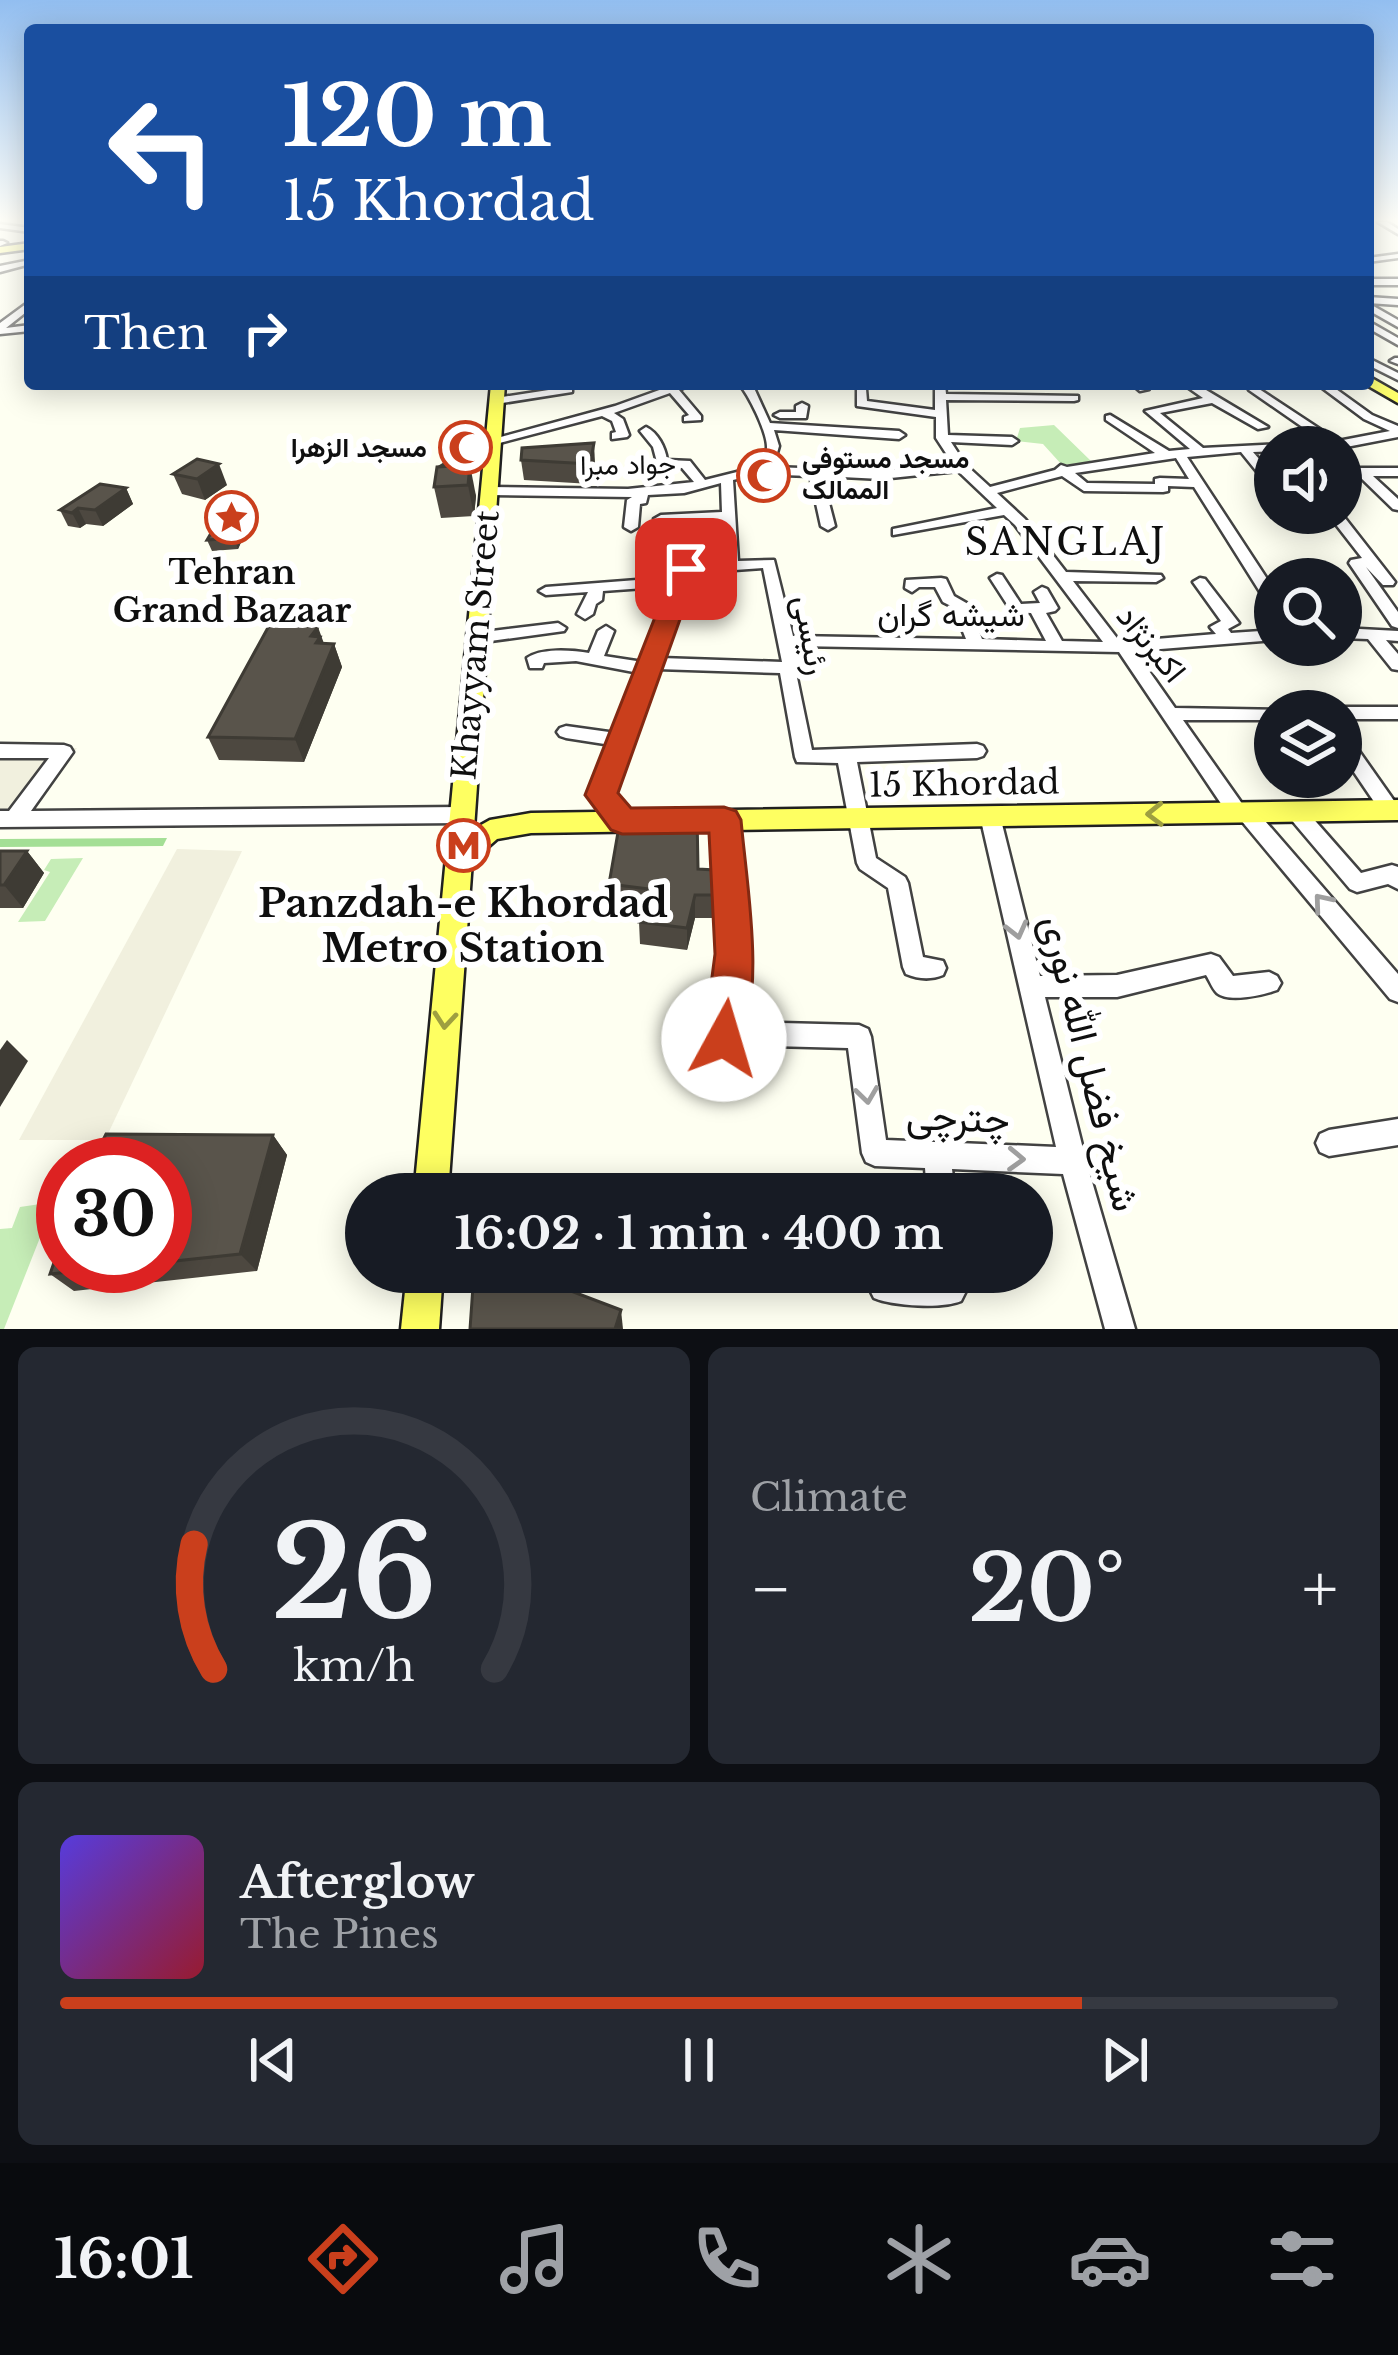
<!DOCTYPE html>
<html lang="en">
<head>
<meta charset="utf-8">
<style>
  :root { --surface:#171b24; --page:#242831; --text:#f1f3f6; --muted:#9ea1a6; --line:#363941; --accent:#ca3f1c }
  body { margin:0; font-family:"Libre Baskerville",Vazirmatn,serif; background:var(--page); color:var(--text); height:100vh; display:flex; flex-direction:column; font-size:45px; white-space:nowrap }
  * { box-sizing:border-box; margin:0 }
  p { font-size:39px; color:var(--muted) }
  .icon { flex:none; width:66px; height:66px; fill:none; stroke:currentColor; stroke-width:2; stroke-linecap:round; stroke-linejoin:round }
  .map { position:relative; height:1329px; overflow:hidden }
  .sheet { display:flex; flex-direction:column; gap:18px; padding:18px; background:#0d0f14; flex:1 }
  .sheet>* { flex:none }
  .banner { position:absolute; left:24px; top:24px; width:1350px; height:366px; border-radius:12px; box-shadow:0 6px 30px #0003; background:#1a4fa0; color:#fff; overflow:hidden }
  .controls { position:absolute; left:1254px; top:426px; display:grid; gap:24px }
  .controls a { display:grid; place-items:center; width:108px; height:108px; border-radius:50%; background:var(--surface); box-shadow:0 6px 30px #0003; font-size:60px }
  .speed { position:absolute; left:36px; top:1137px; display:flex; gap:24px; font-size:60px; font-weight:700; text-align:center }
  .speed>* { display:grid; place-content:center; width:156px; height:156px; border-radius:50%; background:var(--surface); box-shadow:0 6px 30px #0003; line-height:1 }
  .speed .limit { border:18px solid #d22; background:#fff; color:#111 }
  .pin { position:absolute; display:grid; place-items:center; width:102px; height:102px; color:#fff; margin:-51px; border-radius:24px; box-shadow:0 6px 18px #0006 }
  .me { position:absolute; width:132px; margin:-66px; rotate:6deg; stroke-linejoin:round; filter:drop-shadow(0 0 9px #0008) }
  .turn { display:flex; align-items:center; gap:42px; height:252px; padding:0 60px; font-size:54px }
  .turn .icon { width:156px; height:156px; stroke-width:2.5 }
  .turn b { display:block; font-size:84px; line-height:102px }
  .then { display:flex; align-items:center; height:114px; padding:0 60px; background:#0003; gap:24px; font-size:45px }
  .big { font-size:90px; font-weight:700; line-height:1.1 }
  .sheet .card { flex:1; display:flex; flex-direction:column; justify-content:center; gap:18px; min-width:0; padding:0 42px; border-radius:18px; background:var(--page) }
  .sheet .dial { align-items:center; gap:0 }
  .dial svg { height:312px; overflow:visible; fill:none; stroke:var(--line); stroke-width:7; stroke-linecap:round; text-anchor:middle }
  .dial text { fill:var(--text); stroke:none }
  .song { display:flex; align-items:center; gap:36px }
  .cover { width:144px; height:144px; border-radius:18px; background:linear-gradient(135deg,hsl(250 70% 55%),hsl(350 70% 35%)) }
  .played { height:12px; border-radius:6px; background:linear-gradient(90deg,var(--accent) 80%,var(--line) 80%) }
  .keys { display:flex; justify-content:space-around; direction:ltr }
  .heat { display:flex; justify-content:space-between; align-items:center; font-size:66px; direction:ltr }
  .sheet .tiles { flex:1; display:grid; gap:18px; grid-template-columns:1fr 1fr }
  .card:last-child { grid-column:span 2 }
  .trip { position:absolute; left:345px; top:1173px; width:708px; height:120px; border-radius:60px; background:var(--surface); box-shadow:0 6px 30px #0003; font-weight:700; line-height:120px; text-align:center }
  .tabs { display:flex; height:192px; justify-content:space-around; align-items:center; background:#090b0e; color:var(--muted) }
  .tabs .icon { width:84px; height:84px }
  .tabs .active { color:var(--accent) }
  .tabs b { font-size:54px; color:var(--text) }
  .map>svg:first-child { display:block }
  .green { fill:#c6edb7 }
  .forest { fill:#a4df95 }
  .plaza { fill:#f1f0de }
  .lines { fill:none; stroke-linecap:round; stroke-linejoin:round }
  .minor-casing { stroke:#424242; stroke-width:5 }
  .major-casing { stroke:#202020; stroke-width:5 }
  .minor { fill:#fff; fill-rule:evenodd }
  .major { fill:#feff61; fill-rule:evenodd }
  .wall { fill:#4d4840 }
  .shaded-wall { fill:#3e3b34 }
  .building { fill:#59544b; stroke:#3e3b34; stroke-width:3 }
  .oneway { stroke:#9e9f40 }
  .oneway2 { stroke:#9f9f9f }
  .route { fill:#ca3f1c; stroke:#832912; stroke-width:3 }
  .labels { text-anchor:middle; stroke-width:12; stroke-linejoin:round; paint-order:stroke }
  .far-poi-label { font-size:27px; font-weight:bold; fill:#0f0f0f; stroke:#fff; text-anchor:end }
  .far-street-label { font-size:27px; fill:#0f0f0f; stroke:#fff }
  .poi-label { font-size:33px; font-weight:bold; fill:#0f0f0f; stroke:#fff }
  .street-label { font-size:33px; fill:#0f0f0f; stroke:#fff }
  .neighbourhood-label { font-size:36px; letter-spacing:3px; fill:#0f0f0f; stroke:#fff }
  .near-poi-label { font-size:39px; font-weight:bold; fill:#0f0f0f; stroke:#fff }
  .near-street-label { font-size:39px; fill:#0f0f0f; stroke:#fff }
</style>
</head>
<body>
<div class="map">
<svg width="1398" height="1329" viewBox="0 0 1398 1329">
  <rect width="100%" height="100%" fill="#fefff1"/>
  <g class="green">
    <polygon points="1054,425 1092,462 1062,465 1043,444 1016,441 1020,428"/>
    <polygon points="83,858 45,921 18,922 50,872 44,870 51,859"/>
    <polygon points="54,1202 4,1329 0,1329 0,1229 12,1228 20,1207"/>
  </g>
  <polygon class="forest" points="167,838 163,846 0,847 0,839"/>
  <g class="plaza">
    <polygon points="0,748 77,748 32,810 0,810"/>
    <polygon points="177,849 242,851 105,1140 19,1140"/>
  </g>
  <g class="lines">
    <defs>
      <g id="minor">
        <polygon points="1378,222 1387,222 1398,229 1398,234"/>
        <polygon points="0,224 30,228 30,232 0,228"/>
        <polygon points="0,241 3,241 7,243 0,246"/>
        <polygon points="1398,254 1398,258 1368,262 1368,258"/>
        <polygon points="30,260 30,264 0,272 0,266"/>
        <rect x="1368" y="279" width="30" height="6"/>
        <polygon points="1368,297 1398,299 1398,305 1368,303"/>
        <polygon points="30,301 30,309 6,328 30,325 30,331 0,334 0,323"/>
        <polygon points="1368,303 1398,320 1398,327 1368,310"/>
        <polygon points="1368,321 1398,338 1398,345 1368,328"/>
        <polygon points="1368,358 1398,373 1398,380 1368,365"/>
        <polygon points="1395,358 1398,358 1398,364 1390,361"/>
        <polygon points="676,384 691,384 679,390 701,416 701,420 684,421 684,417 689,415 670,393 614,413 623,419 629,435 627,437 612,439 612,433 616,432 612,421 602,416 492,445 486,441 615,406"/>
        <path d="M739 384H750L754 388 770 423 899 431 905 435 899 439 774 430 779 446 773 467 881 471 953 464 936 438V417L857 406V387L866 389 867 401 935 410V384H945L946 394 1078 396V400L1074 401 946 400 948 435 1012 437 1018 441 1012 445 951 442 966 465 990 487 1055 470 1061 465 1067 467 1155 453 1106 420V416L1110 415 1169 451 1190 449 1145 411 1203 398 1183 384H1196L1268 427 1258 429 1212 403 1160 413 1203 448 1324 442 1249 390 1248 388 1253 385 1338 441 1390 431 1364 419 1317 384H1329L1372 415 1398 426V437L1341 448 1275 447V451L1253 452 1266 467 1275 468V476L1258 473 1241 452 1187 457 1275 591V608L1267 603 1194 487 1168 486V491L1163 492 1084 491 1062 476 997 493 1025 519 1066 572 1161 575 1163 578 1156 582 1073 581 1120 642 1216 634 1210 627 1221 621 1193 582 1200 578 1205 579 1239 623 1228 629 1231 633 1275 630V640L1135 651 1175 708 1281 710 1275 711V720H1183L1243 805 1253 807 1398 974V1002L1390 999 1240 819 1230 817 1119 652 796 646 799 662 795 668 812 750 977 744 983 746 986 751 983 756 977 758 857 762 876 858 905 877 908 883 923 957 943 961 946 968 943 975C931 980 918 979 906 974L903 967 888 888 860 869 857 863 838 763 797 762 795 757 780 673 657 669 611 794 633 821 630 826C613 831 600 809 591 795L611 745 566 738 560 736 557 732 560 728 566 726 616 733 639 673 576 661 544 663 542 668H530L527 658C541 648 571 650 589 653L598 631 606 626 614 631 604 656 643 662 672 586 603 591 602 600 596 604 593 614 585 619 577 614 588 592 546 595 539 591 546 587 676 577 681 566 724 562 722 520 669 523 672 538 665 542 658 538 654 519 661 515 722 512 721 483 684 493 648 495 646 503 640 504 638 527 631 531 624 527 627 500 632 497 489 495 483 491 489 487 628 489 694 482 682 468 658 466 653 447 640 431 646 427C658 433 665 447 667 460L690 461 705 480 761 466C764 459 767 455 767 447 767 432 749 395 739 384ZM1176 458 1189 479 1160 478 1155 479V484L1087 483 1075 473ZM958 471 997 508 893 529V535L1004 515 1015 525 1103 642 1062 641 1046 613 1055 611 1058 608 1047 589 1042 587 1034 592 1040 603 1021 604 1002 575 997 574 990 578 1012 612 1031 613 1046 641 982 639 968 604 954 596 946 579 941 578 906 580 905 588 912 592 919 587H935L943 602 953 607 966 639 793 636 774 560 738 561 733 480 757 474 810 476 821 526 828 530 835 526 822 476 881 479ZM763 568 782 662 661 658 692 573Z"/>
        <polygon points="1132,384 1144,384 1149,389 1140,391"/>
        <polygon points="568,387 572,388 572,392 496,404 490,401 496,398"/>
        <polygon points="802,403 808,406 806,418 780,418 774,415 780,412 796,412 796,406"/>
        <polygon points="1341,468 1398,468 1398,476 1373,476 1398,499 1398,510 1393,509 1359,476 1341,476"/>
        <polygon points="1327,513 1341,513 1395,582 1393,585 1383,585 1366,567 1398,612 1398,628 1392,626 1349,563 1351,560 1362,558"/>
        <polygon points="558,623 566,628 564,631 476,643 468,638 476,633"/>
        <polygon points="1341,628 1398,631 1398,641 1386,640 1398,654 1398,670 1392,669 1368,639 1341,638"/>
        <polygon points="1341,707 1398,707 1398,719 1341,719 1341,711 1333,711"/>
        <polygon points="1341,733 1347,734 1397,805 1397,815 1390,818 1383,815 1341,753"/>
        <polygon points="0,744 64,745 70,747 73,752 31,811 461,807 468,810 471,815 468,820 461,823 0,827 0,811 9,811 49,758 0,758"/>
        <polygon points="1296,804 1303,807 1361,873 1392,865 1398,867 1398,889 1388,884 1357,892 1350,889 1289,817 1286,812 1289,807"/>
        <path d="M990 808 997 811 1000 816 1040 976 1117 975 1211 954 1219 957 1233 976 1269 972 1277 976 1281 983 1277 990C1263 995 1229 1003 1217 993 1212 988 1210 981 1206 975L1117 997H1045L1086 1161 1135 1329H1105L1063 1174 952 1169 955 1194H927L925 1168 875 1166 866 1162 862 1153 848 1048 734 1045 724 1051 715 1047 712 1039 723 954 714 820 717 815 724 812 731 815 734 820 745 954 738 1022 859 1025 868 1029 871 1037 886 1140 1056 1147 980 816 983 811Z"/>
        <polygon points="1398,1119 1398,1145 1329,1156 1320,1152 1316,1143 1320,1134 1329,1130"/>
        <path d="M934 1272H964L966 1291 961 1301C943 1309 893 1306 874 1298L869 1288 874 1278 884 1273 935 1276Z"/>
      </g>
      <g id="major">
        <polygon points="30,243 30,249 0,253 0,247"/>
        <polygon points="1368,376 1398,393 1398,403 1365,384 1368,384"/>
        <polygon points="491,384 505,384 474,829 490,820 531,813 1398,800 1398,820 531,833 497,839 472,861 448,1194 414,1194"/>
        <polygon points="407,1272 443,1272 439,1329 401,1329"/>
      </g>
    </defs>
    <use href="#minor" class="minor-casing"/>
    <use href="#major" class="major-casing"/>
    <use href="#minor" class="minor"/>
    <use href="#major" class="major"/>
  </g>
  <g class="wall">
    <polygon points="450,442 478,442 476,452 452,452"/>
    <polygon points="521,460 595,463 591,484 524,480"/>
    <polygon points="465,464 476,496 474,516 441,518 434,487"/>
    <polygon points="173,474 227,485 205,500 182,494"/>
    <polygon points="126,488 133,504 103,526 86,524 80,528 68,526 60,510"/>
    <polygon points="239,527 243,538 238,549 212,551 207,540"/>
    <polygon points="324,644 334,644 342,667 304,762 219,760 208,737"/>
    <polygon points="0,851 27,851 44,873 23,908 0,908"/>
    <polygon points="698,869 717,895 716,918 695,918 687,950 640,944 639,922 642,910 611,907 609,884"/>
    <polygon points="273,1135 287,1155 257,1271 74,1291 50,1274 63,1266 165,1266 165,1164"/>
  </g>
  <g class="shaded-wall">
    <polygon points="594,443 595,463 591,484 590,464"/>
    <polygon points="219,464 227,485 205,500 197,479"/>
    <polygon points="470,465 476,496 474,516 468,485"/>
    <polygon points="126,488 133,504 103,526 95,510"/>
    <polygon points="78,508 86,524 80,528 72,513"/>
    <polygon points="239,527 243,538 238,549 234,538"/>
    <polygon points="318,627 326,649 334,644 342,667 304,762 295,739 311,636"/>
    <polygon points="27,851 44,873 23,908 4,885"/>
    <polygon points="695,895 695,918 687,950 687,928"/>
    <polygon points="7,1040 28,1061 0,1107 0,1050"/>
    <polygon points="273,1135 287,1155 257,1271 240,1254"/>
    <polygon points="621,1310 623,1329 615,1329"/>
  </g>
  <g class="building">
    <polygon points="465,433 476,433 474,442 450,442"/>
    <polygon points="594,443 590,464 521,460 522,448"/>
    <polygon points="197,459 219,464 197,479 173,474"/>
    <polygon points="447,462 465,464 463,465 439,467"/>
    <polygon points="470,465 468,485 434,487 437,467"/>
    <polygon points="100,484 126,488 95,510 78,508 72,513 60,510"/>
    <polygon points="239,527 234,538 207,540 214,528"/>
    <polygon points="271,622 318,627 311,636 320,637 316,643 334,644 295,739 208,737"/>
    <polygon points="697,814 698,869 715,870 717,895 695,895 687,928 639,922 649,889 609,884 621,815"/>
    <polygon points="0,851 27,851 4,885 0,885"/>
    <polygon points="106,1134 273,1135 240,1254 165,1262 165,1164 91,1164"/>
    <polygon points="63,1237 63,1266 126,1266 50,1274"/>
    <polygon points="474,1272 521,1272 621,1310 615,1329 470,1329"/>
  </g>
  <defs><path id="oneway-chevron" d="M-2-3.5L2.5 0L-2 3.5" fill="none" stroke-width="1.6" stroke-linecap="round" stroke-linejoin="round" transform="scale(3)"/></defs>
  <g class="oneway">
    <use href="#oneway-chevron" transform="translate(1155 814) rotate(179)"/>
    <use href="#oneway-chevron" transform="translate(445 1020) rotate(95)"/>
  </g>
  <g class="oneway2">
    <use href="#oneway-chevron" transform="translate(1322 902) rotate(-130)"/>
    <use href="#oneway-chevron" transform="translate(1017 930) rotate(76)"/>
    <use href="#oneway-chevron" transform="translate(867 1095) rotate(82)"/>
    <use href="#oneway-chevron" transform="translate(1016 1159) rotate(2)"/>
  </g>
  <linearGradient id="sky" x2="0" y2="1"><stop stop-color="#92bef0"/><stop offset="0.54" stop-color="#fffff9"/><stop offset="1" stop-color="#fffff9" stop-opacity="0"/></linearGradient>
  <rect width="1398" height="408" fill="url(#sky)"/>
  <path class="route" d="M686 562 698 569 618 793 631 808 724 807 736 811 741 820C747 888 766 989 738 1053L724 1058 710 1053 704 1039 715 954 709 833 622 834 611 830 585 795 674 569Z"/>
  <defs>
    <symbol id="mosque-ring" viewBox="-11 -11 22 22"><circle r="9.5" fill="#fff" stroke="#ca3f1c" stroke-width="1.5"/><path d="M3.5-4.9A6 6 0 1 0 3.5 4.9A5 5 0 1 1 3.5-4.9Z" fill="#ca3f1c"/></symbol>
    <symbol id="sight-ring" viewBox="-11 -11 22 22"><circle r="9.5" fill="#fff" stroke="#ca3f1c" stroke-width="1.5"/><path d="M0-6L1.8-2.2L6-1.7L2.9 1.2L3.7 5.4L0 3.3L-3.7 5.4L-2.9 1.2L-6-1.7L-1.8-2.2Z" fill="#ca3f1c"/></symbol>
    <symbol id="metro-ring" viewBox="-11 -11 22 22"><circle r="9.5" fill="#fff" stroke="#ca3f1c" stroke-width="1.5"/><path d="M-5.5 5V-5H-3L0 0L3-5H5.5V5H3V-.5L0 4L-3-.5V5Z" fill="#ca3f1c"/></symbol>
  </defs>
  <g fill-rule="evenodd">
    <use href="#mosque-ring" x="436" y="418" width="59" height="59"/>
    <use href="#mosque-ring" x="734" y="446" width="59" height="59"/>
    <use href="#sight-ring" x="202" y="488" width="59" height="59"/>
    <use href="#metro-ring" x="434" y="816" width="59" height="59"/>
  </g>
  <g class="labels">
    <g class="far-poi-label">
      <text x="427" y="457">مسجد الزهرا</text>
      <text x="802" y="468" text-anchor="start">مسجد مستوفی<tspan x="802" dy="31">الممالک</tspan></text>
    </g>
    <g class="far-street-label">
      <text transform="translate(628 465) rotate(-1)" y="9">جواد مبرا</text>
    </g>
    <g class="poi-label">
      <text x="232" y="584">Tehran<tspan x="232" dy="38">Grand Bazaar</tspan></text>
    </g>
    <g class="street-label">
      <text x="951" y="626">شیشه گران</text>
      <text transform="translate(812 635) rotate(80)" y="12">رئیسی</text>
      <text transform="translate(1152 643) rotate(51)" y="12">اکبرنژاد</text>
      <text transform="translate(475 645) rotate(-85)" y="12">Khayyam Street</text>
      <text transform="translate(964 783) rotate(-1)" y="12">15 Khordad</text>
    </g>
    <g class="neighbourhood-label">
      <text x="1066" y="555">SANGLAJ</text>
    </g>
    <g class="near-poi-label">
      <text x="463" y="917">Panzdah-e Khordad<tspan x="463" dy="45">Metro Station</tspan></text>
    </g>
    <g class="near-street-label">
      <text transform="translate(1091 1063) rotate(76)" y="14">شیخ فضل الله نوری</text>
      <text transform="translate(958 1117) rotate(2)" y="14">چترچی</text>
    </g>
  </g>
</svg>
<div class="controls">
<a><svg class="icon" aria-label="sound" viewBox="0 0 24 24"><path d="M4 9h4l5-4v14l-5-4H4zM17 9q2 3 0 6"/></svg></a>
<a><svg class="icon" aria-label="search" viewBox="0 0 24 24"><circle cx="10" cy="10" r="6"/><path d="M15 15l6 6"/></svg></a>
<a><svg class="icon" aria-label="layers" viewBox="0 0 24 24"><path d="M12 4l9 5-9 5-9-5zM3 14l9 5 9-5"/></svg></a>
</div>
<div class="speed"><div class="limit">30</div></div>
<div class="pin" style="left:686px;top:569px;background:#d93025"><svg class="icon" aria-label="arrive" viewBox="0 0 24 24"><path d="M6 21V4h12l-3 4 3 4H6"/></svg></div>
<svg class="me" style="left:724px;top:1039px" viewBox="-20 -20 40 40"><circle r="19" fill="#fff"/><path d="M0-13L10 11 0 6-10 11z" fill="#ca3f1c"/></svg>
<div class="trip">16:02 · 1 min · 400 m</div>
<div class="banner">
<div class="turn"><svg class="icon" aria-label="left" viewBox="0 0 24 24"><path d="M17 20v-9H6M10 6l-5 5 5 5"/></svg><div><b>120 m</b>15 Khordad</div></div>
<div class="then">Then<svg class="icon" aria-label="right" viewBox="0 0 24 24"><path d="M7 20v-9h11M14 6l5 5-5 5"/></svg></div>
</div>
</div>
<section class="sheet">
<div class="tiles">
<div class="card dial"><svg viewBox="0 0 100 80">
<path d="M14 69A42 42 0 1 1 86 69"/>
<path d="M14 69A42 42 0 0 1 9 37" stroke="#ca3f1c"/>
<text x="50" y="56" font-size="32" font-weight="700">26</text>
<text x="50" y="72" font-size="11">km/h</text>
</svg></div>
<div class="card"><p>Climate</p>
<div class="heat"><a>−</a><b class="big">20°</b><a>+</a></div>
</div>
<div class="card">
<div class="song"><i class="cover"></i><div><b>Afterglow</b><p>The Pines</p></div></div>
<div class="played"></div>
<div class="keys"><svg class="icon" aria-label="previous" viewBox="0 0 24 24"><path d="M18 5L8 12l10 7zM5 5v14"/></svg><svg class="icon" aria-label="pause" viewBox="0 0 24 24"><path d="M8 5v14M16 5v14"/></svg><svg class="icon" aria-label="next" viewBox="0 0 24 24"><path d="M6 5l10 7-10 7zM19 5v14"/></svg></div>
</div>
</div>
</section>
<nav class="tabs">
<b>16:01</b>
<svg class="icon active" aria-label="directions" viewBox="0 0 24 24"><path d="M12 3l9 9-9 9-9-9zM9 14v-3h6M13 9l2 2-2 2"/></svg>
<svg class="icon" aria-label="music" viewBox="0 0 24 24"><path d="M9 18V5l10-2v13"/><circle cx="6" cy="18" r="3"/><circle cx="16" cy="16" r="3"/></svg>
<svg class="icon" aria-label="phone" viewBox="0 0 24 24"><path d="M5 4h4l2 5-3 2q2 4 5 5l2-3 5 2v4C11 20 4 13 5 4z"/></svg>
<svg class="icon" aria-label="climate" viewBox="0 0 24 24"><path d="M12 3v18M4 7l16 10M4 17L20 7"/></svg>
<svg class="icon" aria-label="car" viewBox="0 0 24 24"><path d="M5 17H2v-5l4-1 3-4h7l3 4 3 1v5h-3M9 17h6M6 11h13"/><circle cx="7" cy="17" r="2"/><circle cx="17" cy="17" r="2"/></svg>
<svg class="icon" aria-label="filters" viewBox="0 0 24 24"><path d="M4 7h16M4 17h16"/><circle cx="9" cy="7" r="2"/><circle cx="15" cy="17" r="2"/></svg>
</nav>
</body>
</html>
